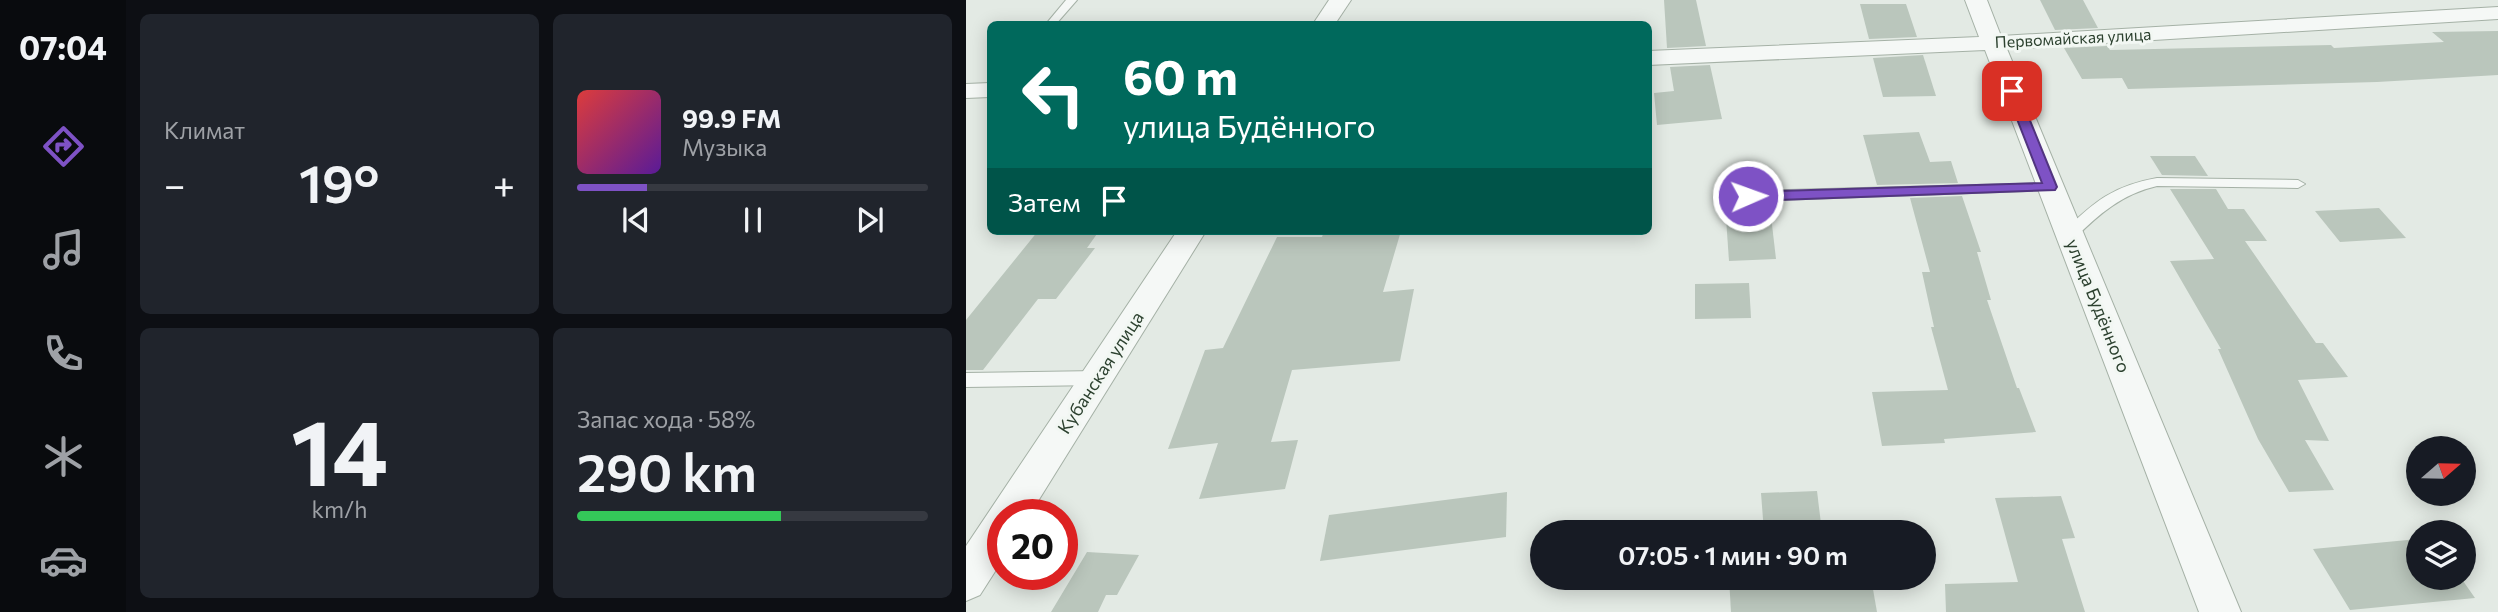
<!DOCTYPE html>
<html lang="ru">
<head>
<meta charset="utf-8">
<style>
  :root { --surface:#171b24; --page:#20242c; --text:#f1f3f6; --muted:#9ea1a6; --line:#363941; --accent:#7e52c5 }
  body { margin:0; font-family:Commissioner,sans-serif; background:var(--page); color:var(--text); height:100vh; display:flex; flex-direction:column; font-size:26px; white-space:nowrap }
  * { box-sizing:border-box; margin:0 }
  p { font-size:23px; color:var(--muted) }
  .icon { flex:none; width:38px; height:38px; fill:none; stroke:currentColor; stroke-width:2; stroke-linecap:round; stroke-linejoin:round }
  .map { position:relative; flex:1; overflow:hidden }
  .details { display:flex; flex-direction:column; gap:14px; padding:14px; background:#0d0f14; width:840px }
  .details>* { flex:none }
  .guide { position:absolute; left:21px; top:21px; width:665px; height:214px; border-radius:10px; box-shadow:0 4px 18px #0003; background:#00695c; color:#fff; overflow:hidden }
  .needle { width:46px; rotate:70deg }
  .fabs { position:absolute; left:1440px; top:436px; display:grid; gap:14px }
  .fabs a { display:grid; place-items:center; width:70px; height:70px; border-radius:50%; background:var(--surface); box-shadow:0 4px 18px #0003; font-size:35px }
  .speed { position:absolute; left:21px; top:499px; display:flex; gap:14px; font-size:35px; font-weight:700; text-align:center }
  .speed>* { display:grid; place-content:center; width:91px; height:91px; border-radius:50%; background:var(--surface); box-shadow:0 4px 18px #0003; line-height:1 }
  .speed .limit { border:10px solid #d22; background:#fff; color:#111 }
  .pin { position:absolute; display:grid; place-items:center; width:60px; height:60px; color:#fff; margin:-30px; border-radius:14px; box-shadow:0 4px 10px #0006 }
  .me { position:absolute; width:77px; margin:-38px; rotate:88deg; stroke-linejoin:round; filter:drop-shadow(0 0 5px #0008) }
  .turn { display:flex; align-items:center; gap:24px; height:147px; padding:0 21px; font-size:32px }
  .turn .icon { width:91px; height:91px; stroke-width:2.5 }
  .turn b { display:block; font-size:49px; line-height:60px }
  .then { display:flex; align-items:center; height:66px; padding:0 21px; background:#0003; gap:14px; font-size:26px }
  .big { font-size:52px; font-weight:600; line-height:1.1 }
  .details .tile { flex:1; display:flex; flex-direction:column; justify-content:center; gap:10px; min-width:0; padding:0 24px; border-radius:10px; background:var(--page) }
  .details .dial { align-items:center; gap:0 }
  .dial b { font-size:91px; line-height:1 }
  .song { display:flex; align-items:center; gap:21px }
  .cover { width:84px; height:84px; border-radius:10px; background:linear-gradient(135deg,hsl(0 70% 55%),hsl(270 70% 35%)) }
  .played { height:7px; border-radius:4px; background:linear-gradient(90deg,var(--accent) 20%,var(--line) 20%) }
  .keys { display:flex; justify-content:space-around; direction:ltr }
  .heat { display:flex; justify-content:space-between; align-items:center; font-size:38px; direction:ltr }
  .charge { height:10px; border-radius:5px; background:linear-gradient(90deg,#34c759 58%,var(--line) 0) }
  .details .tiles { flex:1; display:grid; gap:14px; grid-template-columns:repeat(2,1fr) }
  .trip { position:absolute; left:564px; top:520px; width:406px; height:70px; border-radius:35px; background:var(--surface); box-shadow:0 4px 18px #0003; font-weight:600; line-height:70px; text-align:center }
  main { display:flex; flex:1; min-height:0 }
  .tab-bar { display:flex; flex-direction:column; width:126px; justify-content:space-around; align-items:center; background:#090b0e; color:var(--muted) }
  .tab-bar .icon { width:49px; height:49px }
  .tab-bar .selected { color:var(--accent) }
  .tab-bar b { font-size:32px; color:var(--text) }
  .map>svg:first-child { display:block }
  .building { fill:#bac6bc }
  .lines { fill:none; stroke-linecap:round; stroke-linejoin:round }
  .service-casing { stroke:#a5b1a6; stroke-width:2 }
  .minor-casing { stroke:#a5b1a6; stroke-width:2 }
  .service { fill:#f5f8f6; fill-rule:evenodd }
  .minor { fill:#f5f8f6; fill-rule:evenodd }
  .route { fill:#7e52c5; stroke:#523580; stroke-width:2 }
  .labels { text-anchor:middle; stroke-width:6; stroke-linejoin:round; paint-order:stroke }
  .far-street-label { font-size:16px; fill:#2c412f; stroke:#f2f7f3 }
  .street-label { font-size:18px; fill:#2c412f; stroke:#f2f7f3 }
</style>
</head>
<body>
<main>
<nav class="tab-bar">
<b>07:04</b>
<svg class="icon selected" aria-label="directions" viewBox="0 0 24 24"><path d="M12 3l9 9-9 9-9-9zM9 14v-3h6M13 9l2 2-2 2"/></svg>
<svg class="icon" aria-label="music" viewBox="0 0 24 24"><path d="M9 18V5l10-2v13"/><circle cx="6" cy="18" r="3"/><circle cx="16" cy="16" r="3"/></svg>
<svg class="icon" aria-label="phone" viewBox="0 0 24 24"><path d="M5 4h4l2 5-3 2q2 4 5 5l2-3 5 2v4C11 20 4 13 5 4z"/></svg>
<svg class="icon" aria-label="climate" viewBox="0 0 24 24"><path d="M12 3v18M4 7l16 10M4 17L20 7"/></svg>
<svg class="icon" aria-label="car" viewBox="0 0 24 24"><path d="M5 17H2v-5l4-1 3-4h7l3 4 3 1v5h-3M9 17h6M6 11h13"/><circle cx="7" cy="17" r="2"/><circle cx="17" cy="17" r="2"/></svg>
</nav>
<section class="details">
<div class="tiles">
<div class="tile"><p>Климат</p>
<div class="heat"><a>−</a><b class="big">19°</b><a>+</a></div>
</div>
<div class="tile">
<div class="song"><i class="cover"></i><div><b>99.9 FM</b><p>Музыка</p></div></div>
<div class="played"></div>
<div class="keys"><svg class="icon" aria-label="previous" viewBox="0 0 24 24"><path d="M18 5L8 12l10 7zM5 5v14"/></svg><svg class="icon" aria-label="pause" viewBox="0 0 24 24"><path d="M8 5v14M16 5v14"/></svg><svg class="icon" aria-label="next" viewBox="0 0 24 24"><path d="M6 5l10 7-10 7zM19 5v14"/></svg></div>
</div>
<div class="tile dial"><b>14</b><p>km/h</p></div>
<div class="tile"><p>Запас хода · 58%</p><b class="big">290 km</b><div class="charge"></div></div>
</div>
</section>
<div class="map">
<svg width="1532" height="612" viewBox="0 0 1532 612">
  <rect width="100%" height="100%" fill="#e3eae4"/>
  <g class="building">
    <polygon points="698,0 730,0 740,46 701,48"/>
    <polygon points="1074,0 1117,0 1132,28 1089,30"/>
    <polygon points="894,4 940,4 951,37 903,39"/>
    <polygon points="1532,31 1532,75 1411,82 1162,89 1156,78 1116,79 1098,48 1141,46 1144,50 1365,45 1368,48 1478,42 1466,32"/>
    <polygon points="957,55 970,96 917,97 907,58"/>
    <polygon points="744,65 756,119 691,125 688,93 708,91 704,67"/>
    <polygon points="953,132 964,162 985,161 992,183 911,185 897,135"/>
    <polygon points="1184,156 1229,156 1242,176 1196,175"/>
    <polygon points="1204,189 1250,189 1262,209 1278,209 1301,241 1279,241 1350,343 1357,343 1382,377 1332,380 1363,441 1339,440 1368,490 1323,492 1292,439 1252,349 1255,349 1204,261 1248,259"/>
    <polygon points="996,196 1015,252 1011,252 1025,300 1021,300 1051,388 1053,388 1070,432 978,439 979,443 916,446 906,392 982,390 965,327 968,327 956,272 964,272 944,198"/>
    <polygon points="1413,208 1440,238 1374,242 1349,211"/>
    <polygon points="805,216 810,259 763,261 760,218"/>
    <polygon points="72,231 133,231 121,248 129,248 90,299 72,299 17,370 0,370 0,320"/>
    <polygon points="358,231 435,231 417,292 448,289 434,361 326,370 305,442 332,440 319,489 233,499 252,443 202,449 239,350 257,348 311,237 356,237"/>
    <polygon points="783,283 785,318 729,319 729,284"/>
    <polygon points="851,491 856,532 798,532 795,493"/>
    <polygon points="541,492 540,537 354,561 363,515"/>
    <polygon points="1095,496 1109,538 1096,539 1119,612 980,612 979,584 1052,582 1029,498"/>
    <polygon points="1452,539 1452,578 1495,578 1509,598 1384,610 1347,549"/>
    <polygon points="121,552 173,555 151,595 140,595 132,612 85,612"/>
    <polygon points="763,578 905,578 911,612 765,612"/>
  </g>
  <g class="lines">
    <defs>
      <g id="service">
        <polygon points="100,0 111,0 90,24 80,24"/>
        <path d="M1191 178 1332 180 1339 184 1332 188 1191 186C1156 194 1133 214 1108 239H1098L1096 235 1098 231C1129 201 1147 186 1191 178Z"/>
        <polygon points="1084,183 1089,184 1091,187 1089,190 782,201 775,196 782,191"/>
        <polygon points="132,371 138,373 140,378 138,383 132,385 0,387 0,373"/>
      </g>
      <g id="minor">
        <polygon points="363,0 385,0 369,24 347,24"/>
        <polygon points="999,0 1021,0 1035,36 1532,7 1532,19 1041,49 1275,612 1233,612 1019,50 682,65 682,51 1013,37"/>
        <polygon points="24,83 24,97 0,98 0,84"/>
        <polygon points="211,231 240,231 64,514 37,514 37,559 14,595 0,601 0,546"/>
      </g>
    </defs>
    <use href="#service" class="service-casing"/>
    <use href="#minor" class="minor-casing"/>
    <use href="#service" class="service"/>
    <use href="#minor" class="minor"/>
  </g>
  <polygon class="route" points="1046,87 1052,91 1091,187 1089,190 782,201 775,196 782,192 1076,183 1040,91"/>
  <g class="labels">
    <g class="far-street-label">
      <text transform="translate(1107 38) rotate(-3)" y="6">Первомайская улица</text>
    </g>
    <g class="street-label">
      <text transform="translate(1132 306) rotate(68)" y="6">улица Будённого</text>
      <text transform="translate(135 373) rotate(-57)" y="6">Кубанская улица</text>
    </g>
  </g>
</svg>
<div class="fabs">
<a><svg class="needle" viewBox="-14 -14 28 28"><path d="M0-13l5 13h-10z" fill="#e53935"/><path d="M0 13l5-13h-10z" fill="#9ea1a6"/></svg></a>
<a><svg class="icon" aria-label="layers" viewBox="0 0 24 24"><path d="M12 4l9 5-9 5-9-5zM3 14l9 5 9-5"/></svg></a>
</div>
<div class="speed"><div class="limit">20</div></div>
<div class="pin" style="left:1046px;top:91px;background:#d93025"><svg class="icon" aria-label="arrive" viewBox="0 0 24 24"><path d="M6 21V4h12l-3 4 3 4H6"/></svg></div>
<svg class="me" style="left:782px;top:196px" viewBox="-20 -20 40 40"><circle r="17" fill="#7e52c5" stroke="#fff" stroke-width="3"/><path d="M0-11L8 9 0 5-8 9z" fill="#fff"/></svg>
<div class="trip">07:05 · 1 мин · 90 m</div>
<div class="guide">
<div class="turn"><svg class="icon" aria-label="left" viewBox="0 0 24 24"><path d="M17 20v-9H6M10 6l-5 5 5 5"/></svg><div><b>60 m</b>улица Будённого</div></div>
<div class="then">Затем<svg class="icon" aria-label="arrive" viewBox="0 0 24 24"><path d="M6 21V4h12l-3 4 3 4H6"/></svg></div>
</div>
</div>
</main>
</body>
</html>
